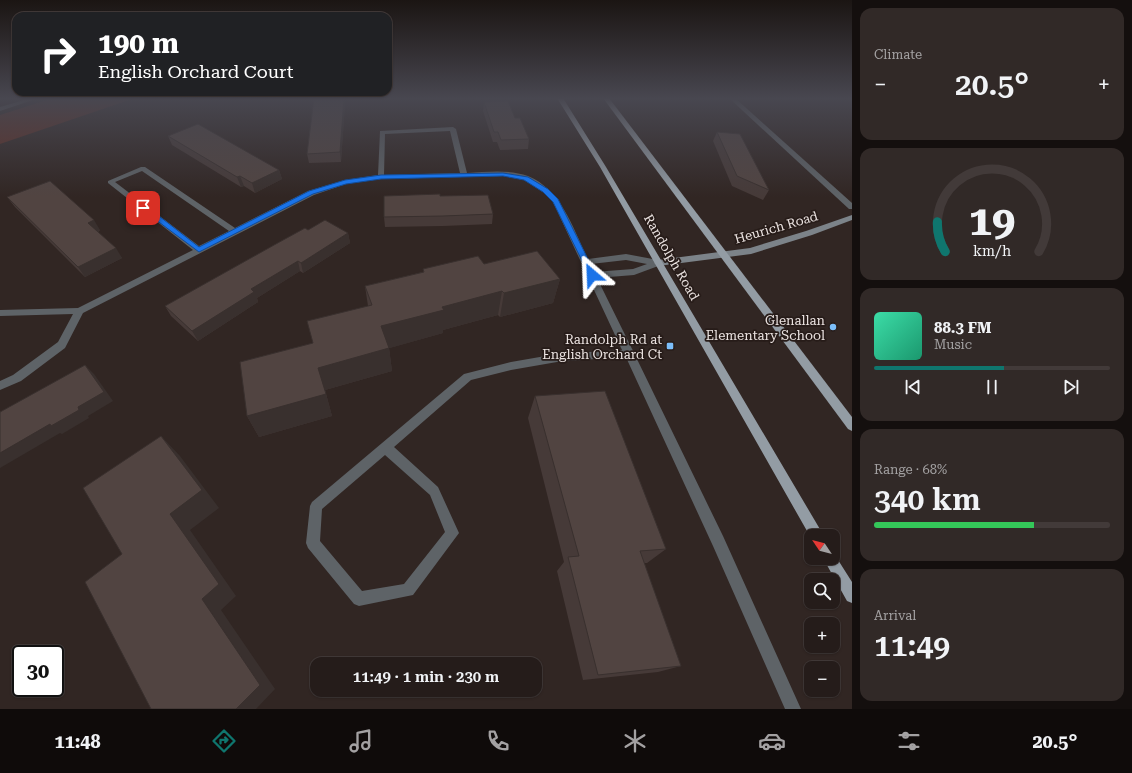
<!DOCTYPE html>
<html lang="en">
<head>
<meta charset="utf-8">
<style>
  :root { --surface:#251c1a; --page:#312927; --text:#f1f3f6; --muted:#a3a1a2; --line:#423a39; --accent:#0f766e }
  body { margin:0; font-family:"Roboto Serif",serif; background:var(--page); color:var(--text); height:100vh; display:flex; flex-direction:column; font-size:15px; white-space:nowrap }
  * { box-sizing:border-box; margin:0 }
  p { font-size:13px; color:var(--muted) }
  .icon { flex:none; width:22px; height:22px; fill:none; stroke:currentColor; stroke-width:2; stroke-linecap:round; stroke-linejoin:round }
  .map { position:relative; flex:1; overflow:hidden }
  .sheet { display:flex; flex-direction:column; gap:8px; padding:8px; background:#140f0e; width:280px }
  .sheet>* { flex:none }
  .banner { position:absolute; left:12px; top:12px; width:380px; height:84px; border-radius:12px; box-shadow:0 1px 3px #0004,0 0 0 1px var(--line); background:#202124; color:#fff; overflow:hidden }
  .needle { width:26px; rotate:305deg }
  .buttons { position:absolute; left:804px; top:529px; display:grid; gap:8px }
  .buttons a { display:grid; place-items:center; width:36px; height:36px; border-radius:8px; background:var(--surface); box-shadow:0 1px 3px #0004,0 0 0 1px var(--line); font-size:20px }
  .speed { position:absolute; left:12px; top:645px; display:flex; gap:8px; font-size:20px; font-weight:700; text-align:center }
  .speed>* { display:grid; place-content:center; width:52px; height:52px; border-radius:50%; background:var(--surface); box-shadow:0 1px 3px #0004,0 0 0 1px var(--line); line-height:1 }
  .speed .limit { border:2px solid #111; border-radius:6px; background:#fff; color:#111 }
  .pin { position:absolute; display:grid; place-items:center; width:34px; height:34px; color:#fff; margin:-17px; border-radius:8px; box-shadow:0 2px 6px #0006 }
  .me { position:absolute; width:44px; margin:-22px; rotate:334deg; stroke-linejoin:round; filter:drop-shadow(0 0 3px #0008) }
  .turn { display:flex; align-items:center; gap:14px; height:84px; padding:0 20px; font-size:18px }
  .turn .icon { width:52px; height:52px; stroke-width:2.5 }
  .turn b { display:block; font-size:28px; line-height:34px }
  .big { font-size:30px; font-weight:600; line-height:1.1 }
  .sheet .tile { flex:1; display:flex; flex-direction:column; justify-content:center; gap:6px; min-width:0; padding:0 14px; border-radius:12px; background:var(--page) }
  .sheet .dial { align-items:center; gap:0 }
  .dial svg { height:104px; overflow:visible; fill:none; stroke:var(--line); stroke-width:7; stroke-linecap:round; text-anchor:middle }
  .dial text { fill:var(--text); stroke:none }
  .song { display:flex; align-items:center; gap:12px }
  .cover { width:48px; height:48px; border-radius:6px; background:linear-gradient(135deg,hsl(160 70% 55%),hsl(160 70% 35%)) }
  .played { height:4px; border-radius:2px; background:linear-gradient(90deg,var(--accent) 55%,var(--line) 55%) }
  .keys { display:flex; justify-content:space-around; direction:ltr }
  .heat { display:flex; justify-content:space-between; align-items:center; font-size:22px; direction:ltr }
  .charge { height:6px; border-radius:3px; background:linear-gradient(90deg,#34c759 68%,var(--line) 0) }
  .trip { position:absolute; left:310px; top:657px; width:232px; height:40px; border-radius:12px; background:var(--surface); box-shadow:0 1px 3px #0004,0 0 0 1px var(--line); font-weight:600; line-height:40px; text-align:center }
  .dock { display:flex; height:64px; justify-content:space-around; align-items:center; background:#0f0b0a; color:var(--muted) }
  .dock .icon { width:28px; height:28px }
  .dock .active { color:var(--accent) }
  .dock b { font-size:18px; color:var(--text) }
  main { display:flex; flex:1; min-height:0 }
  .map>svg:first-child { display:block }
  .green { fill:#612d22 }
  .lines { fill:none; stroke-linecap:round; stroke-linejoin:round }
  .lane { fill:#5e6367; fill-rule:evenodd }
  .street { fill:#5e6367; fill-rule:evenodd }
  .secondary { fill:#7c8389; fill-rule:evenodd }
  .primary { fill:#939ca4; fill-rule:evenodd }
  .wall { fill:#463a38 }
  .shaded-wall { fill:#39302e }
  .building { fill:#514441; stroke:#39302e }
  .route { fill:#1a73e8; stroke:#114b97 }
  .poi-dot { fill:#7cbef9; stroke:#271c19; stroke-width:1.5 }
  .labels { text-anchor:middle; stroke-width:3.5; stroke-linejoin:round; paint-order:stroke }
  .street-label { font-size:13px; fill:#ebe3e1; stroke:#271c19 }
  .poi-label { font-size:13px; fill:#ebe3e1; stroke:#271c19; text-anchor:end }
</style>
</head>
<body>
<main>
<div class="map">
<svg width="852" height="709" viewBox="0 0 852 709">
  <rect width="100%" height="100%" fill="#312623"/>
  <polygon class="green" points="53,98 135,98 0,144 0,115"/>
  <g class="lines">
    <polygon class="lane" points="629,349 633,350 634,353 723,536 801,709 785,709 713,546 624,353 625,350"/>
    <g class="street">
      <polygon points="31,98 39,98 0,111 0,107"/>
      <polygon points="729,98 735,98 852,203 852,209 849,209"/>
      <path d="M453 127 456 129 467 173C486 172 509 169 528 176 562 190 573 229 588 259L626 254 658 260 662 263 661 265 634 275 597 278 634 353 633 356 557 362 511 370 471 380 394 447 438 487 459 533 413 595 359 606 354 604 308 548 306 543 310 506 312 502 464 374 511 362 557 354 622 350 553 202 543 192 524 180 503 176 381 179 346 184 314 195 83 313 65 348 21 381 0 390V381L13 375 58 342 73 314 0 316V310L78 308 193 250 108 183V181L141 167H145L235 228 308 191 345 180 378 175 380 131ZM450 131 460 173 384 175 385 134ZM142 171 229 231 199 246 115 182ZM626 260 647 264 633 269 594 272 591 264ZM385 455 430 495 445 532 404 584 362 591 320 541 322 509Z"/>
    </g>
    <polygon class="secondary" points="852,215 852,220 812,235 751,254 658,266 654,263 658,260 750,248 806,231"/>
    <g class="primary">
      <polygon points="557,98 563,98 606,167 824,536 811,536 811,538 600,167"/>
      <polygon points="603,98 609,98 852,417 852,431 848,429"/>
      <polygon points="833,552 852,582 852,603 847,601 823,558 833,558"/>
    </g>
  </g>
  <g class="wall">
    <polygon points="314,98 345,98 345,103 341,162 309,163 307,154"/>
    <polygon points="484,102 515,118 529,139 528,149 500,150 497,142 493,142 483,111"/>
    <polygon points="717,132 769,190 763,200 732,186 713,141"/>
    <polygon points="168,136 279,170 282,179 255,193 244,186 241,187 172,145"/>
    <polygon points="7,197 100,230 98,232 122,258 85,277 15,207"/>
    <polygon points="493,214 492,224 443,226 385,227 384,217"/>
    <polygon points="308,230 348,233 350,243 303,273 300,271 257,298 258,302 198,341 171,316 165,306"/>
    <polygon points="484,264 560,279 553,303 500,317 498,315 443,330 443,333 389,348 392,371 325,390 332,416 259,437 247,416 313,343 368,306 365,286 423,272 423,269"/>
    <polygon points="535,396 666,549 647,563 644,563 681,666 658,672 583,680 557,571 564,562 528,418"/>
  </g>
  <g class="shaded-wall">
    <polygon points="344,98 345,98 345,103 341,162 340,152"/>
    <polygon points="279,170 282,179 255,193 252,183"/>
    <polygon points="240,176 244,186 241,187 237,177"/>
    <polygon points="94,220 100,230 94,233 88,223"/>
    <polygon points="348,233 350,243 303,273 301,263"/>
    <polygon points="116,248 122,258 85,277 78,267"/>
    <polygon points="298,261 300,271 257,298 258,302 198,341 192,331 251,289"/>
    <polygon points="560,279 553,303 500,317 504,293"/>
    <polygon points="502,291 498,315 443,330 443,333 383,350 381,326 442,307"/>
    <polygon points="389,348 392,371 325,390 332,416 259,437 247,416 318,368"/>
    <polygon points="85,365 94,374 113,401 88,416 89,418 62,434 60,433 0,468 0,453 78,407"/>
    <polygon points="161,436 180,456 219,508 190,530 236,596 221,610 275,689 256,709 236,709 202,599 170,514"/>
  </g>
  <g class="building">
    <polygon points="314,98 344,98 340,152 307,154"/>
    <polygon points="508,101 515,118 520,118 529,139 501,140 498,132 494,132 484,102"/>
    <polygon points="198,124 279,170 252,183 240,176 237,177 168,136"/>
    <polygon points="717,132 740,134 769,190 737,176"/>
    <polygon points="50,181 94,220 88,223 116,248 78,267 7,197"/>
    <polygon points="440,194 440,196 488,195 493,214 443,216 384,217 384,196"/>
    <polygon points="325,220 348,233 301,263 298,261 251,289 254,292 192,331 165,306 274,245 305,228 308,230"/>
    <polygon points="537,251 560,279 504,293 502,291 442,307 444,310 381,326 389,348 318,368 326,394 247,416 240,362 313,343 307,321 372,305 365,286 424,272 423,269 478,256 484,264"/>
    <polygon points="85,365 104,392 78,407 79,410 51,426 50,424 0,453 0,412"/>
    <polygon points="605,391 666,549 640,551 681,666 598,675 568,557 579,556 535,396"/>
    <polygon points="161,436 202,490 170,514 219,584 202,599 260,685 236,709 151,709 85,582 122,554 83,488"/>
  </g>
  <linearGradient id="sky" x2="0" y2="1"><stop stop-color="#1b1513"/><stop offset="0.5" stop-color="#484750"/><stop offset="1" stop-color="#484750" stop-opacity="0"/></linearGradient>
  <rect width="852" height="197" fill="url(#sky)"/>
  <polygon class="route" points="503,173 528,177 548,189 558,199 596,275 595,277 590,277 589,275 553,202 543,192 524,180 503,176 381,179 346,184 313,194 199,252 140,208 146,206 199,247 309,191 345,180 381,175"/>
  <g class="poi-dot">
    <circle cx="833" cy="327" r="4"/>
    <rect x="666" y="342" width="8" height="8" rx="2"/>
  </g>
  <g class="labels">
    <g class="street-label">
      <text transform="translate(776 227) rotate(-16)" y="5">Heurich Road</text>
      <text transform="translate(672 257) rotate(60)" y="5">Randolph Road</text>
    </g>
    <g class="poi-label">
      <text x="825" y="325">Glenallan<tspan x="825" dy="15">Elementary School</tspan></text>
      <text x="662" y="344">Randolph Rd at<tspan x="662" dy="15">English Orchard Ct</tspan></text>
    </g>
  </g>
</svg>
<div class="buttons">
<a><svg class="needle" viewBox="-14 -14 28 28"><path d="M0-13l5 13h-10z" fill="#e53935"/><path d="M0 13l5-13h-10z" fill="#a3a1a2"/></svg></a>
<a><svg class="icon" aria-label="search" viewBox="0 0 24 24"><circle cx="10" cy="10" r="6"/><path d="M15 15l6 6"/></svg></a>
<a>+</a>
<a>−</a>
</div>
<div class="speed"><div class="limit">30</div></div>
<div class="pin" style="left:143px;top:208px;background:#d93025"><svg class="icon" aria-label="arrive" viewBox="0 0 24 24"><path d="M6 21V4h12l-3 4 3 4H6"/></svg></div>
<svg class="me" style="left:592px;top:275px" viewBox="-20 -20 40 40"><path d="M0-17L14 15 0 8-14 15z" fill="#1a73e8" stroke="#fff" stroke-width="4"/></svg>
<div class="trip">11:49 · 1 min · 230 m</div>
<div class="banner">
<div class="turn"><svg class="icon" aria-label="right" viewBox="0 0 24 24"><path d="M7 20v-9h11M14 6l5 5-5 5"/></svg><div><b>190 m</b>English Orchard Court</div></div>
</div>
</div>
<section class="sheet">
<div class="tile"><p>Climate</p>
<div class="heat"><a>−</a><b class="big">20.5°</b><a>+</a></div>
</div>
<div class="tile dial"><svg viewBox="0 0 100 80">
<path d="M14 69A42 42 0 1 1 86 69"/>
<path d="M14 69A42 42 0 0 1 8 46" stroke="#0f766e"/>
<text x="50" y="56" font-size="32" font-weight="700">19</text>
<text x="50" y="72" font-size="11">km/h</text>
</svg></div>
<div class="tile">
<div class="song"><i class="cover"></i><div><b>88.3 FM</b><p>Music</p></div></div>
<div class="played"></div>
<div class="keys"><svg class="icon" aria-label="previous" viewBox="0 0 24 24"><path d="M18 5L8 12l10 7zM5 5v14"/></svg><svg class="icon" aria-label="pause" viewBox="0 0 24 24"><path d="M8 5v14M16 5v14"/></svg><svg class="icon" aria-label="next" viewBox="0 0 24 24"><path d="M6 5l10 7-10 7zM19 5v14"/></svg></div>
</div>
<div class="tile"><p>Range · 68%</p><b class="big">340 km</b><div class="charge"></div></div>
<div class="tile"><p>Arrival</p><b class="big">11:49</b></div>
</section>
</main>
<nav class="dock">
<b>11:48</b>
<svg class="icon active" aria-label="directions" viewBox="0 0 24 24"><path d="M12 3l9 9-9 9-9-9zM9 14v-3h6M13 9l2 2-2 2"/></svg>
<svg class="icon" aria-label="music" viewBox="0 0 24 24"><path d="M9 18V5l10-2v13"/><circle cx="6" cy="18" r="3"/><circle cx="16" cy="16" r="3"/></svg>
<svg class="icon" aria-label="phone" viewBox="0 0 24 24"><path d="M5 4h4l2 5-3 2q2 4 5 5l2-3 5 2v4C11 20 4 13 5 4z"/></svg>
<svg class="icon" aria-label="climate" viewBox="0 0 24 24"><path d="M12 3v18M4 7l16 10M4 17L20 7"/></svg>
<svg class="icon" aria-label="car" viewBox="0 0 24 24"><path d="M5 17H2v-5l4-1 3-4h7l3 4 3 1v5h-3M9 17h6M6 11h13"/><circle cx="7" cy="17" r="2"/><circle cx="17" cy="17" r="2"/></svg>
<svg class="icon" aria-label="filters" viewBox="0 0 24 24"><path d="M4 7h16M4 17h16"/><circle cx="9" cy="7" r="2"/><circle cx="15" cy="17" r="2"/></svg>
<b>20.5°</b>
</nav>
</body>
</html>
